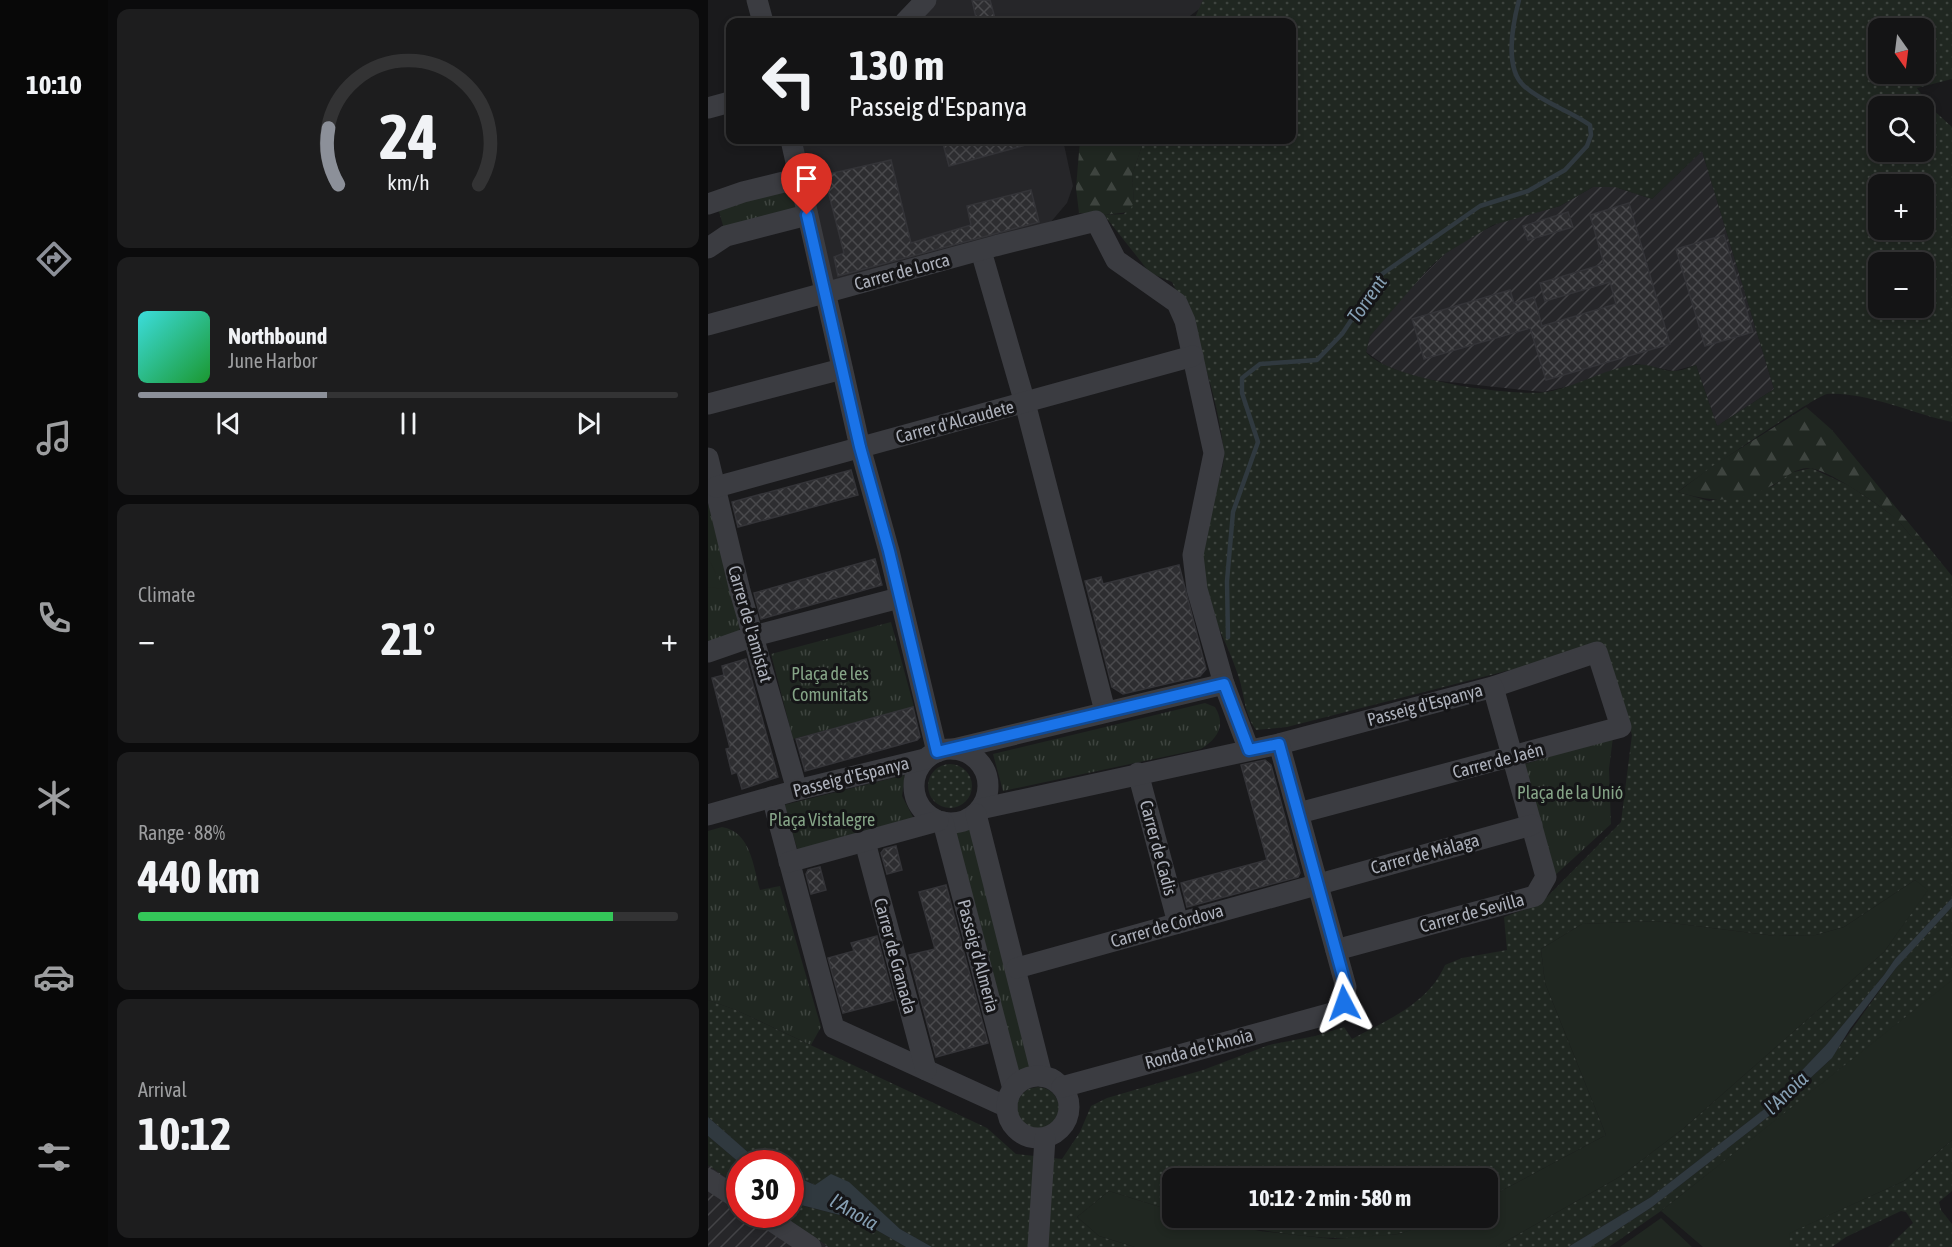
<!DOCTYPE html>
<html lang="en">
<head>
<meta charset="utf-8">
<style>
  :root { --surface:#141415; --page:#1d1d1e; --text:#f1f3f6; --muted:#9d9ea0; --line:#333334; --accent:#8c9099 }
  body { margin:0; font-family:"Asap Condensed",sans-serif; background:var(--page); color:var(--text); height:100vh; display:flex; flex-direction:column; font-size:22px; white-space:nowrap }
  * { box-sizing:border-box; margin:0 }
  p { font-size:20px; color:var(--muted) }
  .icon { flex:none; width:33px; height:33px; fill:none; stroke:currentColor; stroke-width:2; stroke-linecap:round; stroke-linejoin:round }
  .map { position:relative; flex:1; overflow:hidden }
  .panel { display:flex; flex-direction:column; gap:9px; padding:9px; background:#0b0b0c; width:600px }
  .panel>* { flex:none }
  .hud { position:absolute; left:18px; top:18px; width:570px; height:126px; border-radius:12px; box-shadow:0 3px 9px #0003,0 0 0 2px var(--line); background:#141415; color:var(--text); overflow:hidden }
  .needle { width:39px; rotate:166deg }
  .fabs { position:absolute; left:1160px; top:18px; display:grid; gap:12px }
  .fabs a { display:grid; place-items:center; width:66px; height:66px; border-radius:12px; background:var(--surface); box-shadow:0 3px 9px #0003,0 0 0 2px var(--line); font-size:30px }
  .speed { position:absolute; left:18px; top:1150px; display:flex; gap:12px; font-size:30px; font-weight:700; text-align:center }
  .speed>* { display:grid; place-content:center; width:78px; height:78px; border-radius:50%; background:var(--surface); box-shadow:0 3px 9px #0003,0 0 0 2px var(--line); line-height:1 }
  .speed .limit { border:9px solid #d22; background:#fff; color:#111 }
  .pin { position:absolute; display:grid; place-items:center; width:51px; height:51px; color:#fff; margin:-62px -26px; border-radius:50% 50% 50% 0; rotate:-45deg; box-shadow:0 0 6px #0007 }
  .pin .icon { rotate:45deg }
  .me { position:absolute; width:66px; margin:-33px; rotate:356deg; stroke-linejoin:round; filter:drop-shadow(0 0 4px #0008) }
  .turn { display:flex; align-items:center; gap:21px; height:126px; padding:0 24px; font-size:27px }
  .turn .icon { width:78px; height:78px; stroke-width:2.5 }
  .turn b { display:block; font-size:42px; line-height:51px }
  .big { font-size:45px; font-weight:700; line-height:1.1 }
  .panel .widget { flex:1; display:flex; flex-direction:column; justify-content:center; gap:9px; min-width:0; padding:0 21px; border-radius:12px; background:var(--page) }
  .panel .dial { align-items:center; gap:0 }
  .dial svg { height:156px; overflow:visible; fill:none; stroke:var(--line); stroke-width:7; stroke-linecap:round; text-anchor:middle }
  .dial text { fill:var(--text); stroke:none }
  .song { display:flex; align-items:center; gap:18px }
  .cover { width:72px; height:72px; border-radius:9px; background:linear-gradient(135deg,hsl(180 70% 55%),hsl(130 70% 35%)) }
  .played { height:6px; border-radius:3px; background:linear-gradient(90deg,var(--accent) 35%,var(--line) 35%) }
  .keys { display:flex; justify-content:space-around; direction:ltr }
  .heat { display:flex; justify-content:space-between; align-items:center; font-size:33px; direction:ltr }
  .charge { height:9px; border-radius:4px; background:linear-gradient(90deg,#34c759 88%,var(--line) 0) }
  .trip { position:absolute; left:454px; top:1168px; width:336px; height:60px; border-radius:12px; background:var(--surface); box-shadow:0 3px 9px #0003,0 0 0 2px var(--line); font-weight:700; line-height:60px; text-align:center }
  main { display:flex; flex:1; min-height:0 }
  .tab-bar { display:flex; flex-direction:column; width:108px; justify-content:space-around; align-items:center; background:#080808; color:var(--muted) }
  .tab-bar .icon { width:42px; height:42px }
  .tab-bar .selected { color:var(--accent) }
  .tab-bar b { font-size:27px; color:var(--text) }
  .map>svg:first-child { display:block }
  .built { fill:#262629 }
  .industrial { fill:url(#industrial-furrows) }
  .grass { fill:url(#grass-dots); fill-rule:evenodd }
  .forest { fill:url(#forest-firs) }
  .park { fill:url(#park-tufts) }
  .garden { fill:#202721 }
  .water { fill:#30393f }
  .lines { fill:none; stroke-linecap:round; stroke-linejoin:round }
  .stream { stroke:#30393f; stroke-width:4.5 }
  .building { fill:url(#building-cross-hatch); stroke:#343438; stroke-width:1.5 }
  .minor { stroke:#3b3c41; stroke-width:21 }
  .route-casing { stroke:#114b97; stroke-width:15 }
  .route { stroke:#1a73e8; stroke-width:10 }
  .labels { text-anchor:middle; stroke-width:6; stroke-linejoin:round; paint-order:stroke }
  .street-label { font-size:18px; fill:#adb1bb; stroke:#151517 }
  .park-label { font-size:18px; fill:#85a487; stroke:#151517 }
  .water-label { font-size:20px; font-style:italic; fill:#869fb3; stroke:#151517 }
</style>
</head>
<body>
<main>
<nav class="tab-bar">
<b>10:10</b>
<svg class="icon selected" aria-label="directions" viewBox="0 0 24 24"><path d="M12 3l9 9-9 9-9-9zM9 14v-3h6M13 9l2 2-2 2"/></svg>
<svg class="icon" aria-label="music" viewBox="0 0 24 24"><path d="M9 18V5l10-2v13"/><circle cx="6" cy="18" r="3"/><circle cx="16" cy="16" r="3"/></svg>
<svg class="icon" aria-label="phone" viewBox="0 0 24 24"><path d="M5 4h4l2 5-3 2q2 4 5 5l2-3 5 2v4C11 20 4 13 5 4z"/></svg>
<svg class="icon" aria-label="climate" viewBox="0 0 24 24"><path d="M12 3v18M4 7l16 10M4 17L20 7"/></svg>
<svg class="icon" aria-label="car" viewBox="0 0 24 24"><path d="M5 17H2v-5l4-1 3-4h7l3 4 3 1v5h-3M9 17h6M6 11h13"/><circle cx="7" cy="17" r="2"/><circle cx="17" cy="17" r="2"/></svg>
<svg class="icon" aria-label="filters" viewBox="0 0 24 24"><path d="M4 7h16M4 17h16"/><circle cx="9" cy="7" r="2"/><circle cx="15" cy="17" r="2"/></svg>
</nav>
<section class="panel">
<div class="widget dial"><svg viewBox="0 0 100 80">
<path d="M14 69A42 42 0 1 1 86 69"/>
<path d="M14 69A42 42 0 0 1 9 40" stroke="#8c9099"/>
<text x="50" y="56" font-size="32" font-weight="700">24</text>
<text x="50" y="72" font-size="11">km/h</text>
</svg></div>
<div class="widget">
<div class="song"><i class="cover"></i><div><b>Northbound</b><p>June Harbor</p></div></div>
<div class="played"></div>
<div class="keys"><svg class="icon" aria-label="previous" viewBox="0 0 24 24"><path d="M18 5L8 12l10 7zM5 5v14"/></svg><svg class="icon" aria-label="pause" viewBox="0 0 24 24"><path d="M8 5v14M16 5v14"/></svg><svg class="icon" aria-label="next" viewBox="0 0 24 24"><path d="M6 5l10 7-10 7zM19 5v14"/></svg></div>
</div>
<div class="widget"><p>Climate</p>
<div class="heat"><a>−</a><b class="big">21°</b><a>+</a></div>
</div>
<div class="widget"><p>Range · 88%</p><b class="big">440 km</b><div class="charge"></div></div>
<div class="widget"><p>Arrival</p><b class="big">10:12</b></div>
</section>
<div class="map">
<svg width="1244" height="1247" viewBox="0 0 1244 1247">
  <defs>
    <pattern id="industrial-furrows" width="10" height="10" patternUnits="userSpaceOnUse" patternTransform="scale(1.5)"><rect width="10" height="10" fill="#262629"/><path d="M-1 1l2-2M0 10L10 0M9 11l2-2" fill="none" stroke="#434346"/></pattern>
    <pattern id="grass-dots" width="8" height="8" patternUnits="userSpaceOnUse" patternTransform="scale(1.5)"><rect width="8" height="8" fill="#202721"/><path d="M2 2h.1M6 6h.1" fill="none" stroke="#3e443f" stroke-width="1.8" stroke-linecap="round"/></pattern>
    <pattern id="forest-firs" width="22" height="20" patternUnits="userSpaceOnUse" patternTransform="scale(1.5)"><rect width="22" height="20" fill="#202721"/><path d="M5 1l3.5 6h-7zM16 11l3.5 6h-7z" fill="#3e443f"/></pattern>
    <pattern id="park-tufts" width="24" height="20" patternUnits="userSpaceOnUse" patternTransform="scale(1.5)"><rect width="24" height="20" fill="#202721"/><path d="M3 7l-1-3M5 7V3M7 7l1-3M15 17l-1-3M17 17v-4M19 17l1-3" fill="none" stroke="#3e443f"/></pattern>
    <pattern id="building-cross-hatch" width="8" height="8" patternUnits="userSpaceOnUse" patternTransform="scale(1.5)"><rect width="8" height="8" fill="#2d2d30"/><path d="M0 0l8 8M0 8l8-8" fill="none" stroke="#49494c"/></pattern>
  </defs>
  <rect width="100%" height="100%" fill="#1a1a1c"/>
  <g class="built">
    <polygon points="218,0 503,0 474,22 197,22"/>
    <polygon points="88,140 222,140 214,141 216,145 237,140 355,140 365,186 359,203 342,223 122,281"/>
  </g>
  <g class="industrial">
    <polygon points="994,151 1066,389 1009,426 988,365 966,371 928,364 871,384 835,392 713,379 678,366 658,352 662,336 705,285 738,253 766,235 795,221 852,206 885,187 907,187 944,199"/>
    <polygon points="0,1165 31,1186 32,1215 74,1215 121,1247 0,1247"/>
  </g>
  <g class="grass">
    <path d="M495 0H1244V79L1209 88 1222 107 1244 127V422C1204 414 1161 392 1119 394 1109 395 985 479 970 492L1001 501 1065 486 1082 473 1103 468 1140 485 1167 503 1189 519 1206 540 1214 539 1244 576V898L1187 959 1176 975 1119 1044 1059 1107 943 1197 860 1247H788L913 1176 976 1128 1176 952 1219 890 1207 880 1136 927 1108 935 1068 936 948 921 874 924 833 949 837 983 898 1135 780 1198V1179H465V1211L401 1191 369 1217 391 1236 427 1247H224L192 1229 160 1201 107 1185 83 1174 82 1164 50 1161 0 1117V1000L28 1010 279 1128 308 1154 354 1159 372 1132 383 1106 399 1098 495 1070 561 1045 607 1036 636 1027 644 1039C679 1020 720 1004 737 965L754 958 799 950 796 917 833 903 913 822 924 735 899 656 814 667 579 727 548 730C536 714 537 697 531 678 518 635 486 591 491 544 493 520 518 473 516 452 510 399 488 329 464 282L442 273 396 215 416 214 426 202 424 175 436 140H584V22H485ZM1170 28H1215V74H1170ZM1170 106H1215V152H1170ZM994 151 1066 389 1009 426 988 365C982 367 973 371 966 371 952 371 940 362 926 365 895 369 869 387 838 392 805 397 679 379 658 352L662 336 721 268 738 253 785 225 852 206 885 187H907L944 199ZM1170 184H1215V230H1170ZM1170 262H1215V308H1170Z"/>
    <circle cx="242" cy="786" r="22"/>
    <polygon points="1244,907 1244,980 1234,990 953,1211 901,1247 883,1247 944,1207 1065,1113 1121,1061 1188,968"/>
    <circle cx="330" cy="1108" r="21"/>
    <polygon points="0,1136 33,1164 31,1186 0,1165"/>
    <polygon points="1244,1140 1244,1191 1231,1202 1233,1210 1244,1224 1244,1247 1180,1247 1205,1223 1198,1212 1193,1211 1138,1237 1124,1247 1081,1247 1081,1233 1196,1181"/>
    <polygon points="92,1205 151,1220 198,1247 121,1247 74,1215 82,1215 83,1211"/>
    <path d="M494 1218H737C722 1223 705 1231 689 1234 623 1245 558 1232 494 1218Z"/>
  </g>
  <g class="forest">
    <polygon points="372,140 436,140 424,175 426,202 421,212 396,215 371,213 368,188"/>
    <path d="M1098 407 1124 430 1214 539 1206 540C1200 533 1195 525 1188 519 1175 507 1117 467 1100 468 1084 469 1077 479 1063 486 1029 504 1005 502 970 492L1006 465Z"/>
  </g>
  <g class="park">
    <polygon points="92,178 99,215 18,236 8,201"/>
    <polygon points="0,503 33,626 27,637 0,644"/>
    <polygon points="183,622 206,707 85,739 63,654"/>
    <path d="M497 703 507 707C518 725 510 738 493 749L295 791 285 754Z"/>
    <polygon points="905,737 901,769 903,824 843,879 814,765"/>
    <polygon points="197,775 194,796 206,819 90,851 76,805"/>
    <polygon points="268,823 329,1068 305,1074 242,830"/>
    <path d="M14 827C43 832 45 866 52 890L72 886 113 1027 103 1045 28 1010 0 1000V831Z"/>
  </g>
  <g class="garden">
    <polygon points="0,558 16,589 0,587"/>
    <polygon points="1207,880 1220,890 1176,952 976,1128 913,1176 788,1247 427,1247 391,1236 369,1217 401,1191 465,1211 465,1218 494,1218 552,1231 625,1239 691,1234 737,1218 780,1218 780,1198 898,1135 837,983 833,949 874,924 948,921 1068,936 1108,935 1136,927"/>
    <polygon points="1244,980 1244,1140 1196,1181 1082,1233 1081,1247 995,1247 953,1211"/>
    <polygon points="953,1218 984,1247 912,1247"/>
  </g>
  <g class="water">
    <polygon points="1244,898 1244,907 1188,968 1142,1029 1124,1058 1065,1113 944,1207 883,1247 860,1247 943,1197 1059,1107 1119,1044 1176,975 1187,959"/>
    <polygon points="0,1117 50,1161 57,1164 33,1164 0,1136"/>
    <polygon points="82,1174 107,1185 123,1174 141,1182 192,1229 224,1247 198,1247 151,1220 93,1205 83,1211 83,1201 91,1195 83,1189"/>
  </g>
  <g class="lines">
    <path class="stream" d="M520 637 519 581 525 512 550 442 534 393V378L552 364 609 360 634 334 674 274 772 206 820 191 857 170 879 146 883 135 882 125C861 110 835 103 816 86 796 68 805 23 811 0"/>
  </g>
  <g class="building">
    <polygon points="264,0 282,0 288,22 269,22"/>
    <polygon points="234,140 325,140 325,143 241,166"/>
    <polygon points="183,160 203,243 263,225 259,206 323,190 331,222 130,276 126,257 136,253 116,175"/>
    <polygon points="921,203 962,344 838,380 822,328 716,359 704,319 802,290 806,303 826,297 834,326 908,304 902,282 837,301 832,283 896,264 882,215"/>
    <polygon points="860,212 865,227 820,240 815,226"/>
    <polygon points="1016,235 1045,332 997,346 968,249"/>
    <polygon points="143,470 150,495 30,527 24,502"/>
    <polygon points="167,559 174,585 53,619 46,593"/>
    <polygon points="471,565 498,669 492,676 415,694 404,687 377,581 393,577 395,584"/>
    <polygon points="38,659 70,777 34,789 29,772 24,774 18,749 22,748 4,678 16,675 14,666"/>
    <polygon points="205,707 212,737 209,740 97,771 88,739"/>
    <polygon points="557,760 563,765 592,873 590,877 479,907 473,883 559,860 533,765"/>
    <polygon points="188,846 194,870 179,874 173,853 176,849"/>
    <polygon points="112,867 118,890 103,894 98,874 100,870"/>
    <polygon points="238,885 280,1043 228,1057 201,955 227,949 211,892"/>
    <polygon points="169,936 186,1000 135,1013 120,958 146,951 143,943"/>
  </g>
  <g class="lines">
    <g class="minor">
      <polyline points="49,0 55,22"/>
      <polyline points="197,22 218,0"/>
      <polyline points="0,108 22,102"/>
      <polyline points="83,140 152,447 181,551 229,752"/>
      <polyline points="0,204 35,192 92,178"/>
      <polyline points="0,248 18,236 99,215"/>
      <polyline points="273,251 317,403 397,711"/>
      <polyline points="0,325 287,246 388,221 408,260 469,303 477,321 506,453 485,555 489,589 516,684 541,750"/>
      <polyline points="0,404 134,369"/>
      <polyline points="0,458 32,591 89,790"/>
      <polyline points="8,487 485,356"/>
      <polyline points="0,652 46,636 191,598"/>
      <polyline points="246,749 516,684"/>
      <circle cx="243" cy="786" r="37"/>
      <polyline points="430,773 470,923"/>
      <polyline points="64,797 126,1028 299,1107"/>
      <polyline points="272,809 571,744 785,687 889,652 913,727 591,813"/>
      <polyline points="268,814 334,1076"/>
      <polyline points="0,815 89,790 217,759"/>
      <polyline points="235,822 305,1089"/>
      <polyline points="157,842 218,1070"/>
      <polyline points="81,862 230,821"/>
      <polyline points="628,950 827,896 838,877 785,687"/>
      <polyline points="309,968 824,825"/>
      <circle cx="330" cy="1107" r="31"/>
      <polyline points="354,1087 628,1012 636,1003 638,987 571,744"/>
      <polyline points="0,1179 32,1200"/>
      <polyline points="55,1215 103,1247"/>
      <polyline points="330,1247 337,1138"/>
    </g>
  </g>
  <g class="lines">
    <defs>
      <polyline id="route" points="99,215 152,447 181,551 229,752 516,684 541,750 571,744 638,987 636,1003"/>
    </defs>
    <use href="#route" class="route-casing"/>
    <use href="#route" class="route"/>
  </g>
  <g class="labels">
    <g class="street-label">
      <text transform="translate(194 272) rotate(-15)" y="6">Carrer de Lorca</text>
      <text transform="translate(247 422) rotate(-15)" y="6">Carrer d'Alcaudete</text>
      <text transform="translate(42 624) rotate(74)" y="6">Carrer de l'amistat</text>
      <text transform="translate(717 705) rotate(-15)" y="6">Passeig d'Espanya</text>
      <text transform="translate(790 761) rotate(-15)" y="6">Carrer de Jaén</text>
      <text transform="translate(143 777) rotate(-14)" y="6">Passeig d'Espanya</text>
      <text transform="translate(450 848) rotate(75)" y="6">Carrer de Cadis</text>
      <text transform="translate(717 854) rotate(-15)" y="6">Carrer de Màlaga</text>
      <text transform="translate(764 913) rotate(-15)" y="6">Carrer de Sevilla</text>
      <text transform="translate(459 926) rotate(-16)" y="6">Carrer de Còrdova</text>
      <text transform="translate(187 956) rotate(75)" y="6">Carrer de Granada</text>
      <text transform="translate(270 956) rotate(75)" y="6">Passeig d'Almeria</text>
      <text transform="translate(491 1049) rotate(-15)" y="6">Ronda de l'Anoia</text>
    </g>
    <g class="park-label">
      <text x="122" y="680">Plaça de les<tspan x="122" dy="21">Comunitats</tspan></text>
      <text x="862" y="799">Plaça de la Unió</text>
      <text x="114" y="826">Plaça Vistalegre</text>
    </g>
    <g class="water-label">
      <text transform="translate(659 299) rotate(-55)" y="7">Torrent</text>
      <text transform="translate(1078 1093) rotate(-44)" y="7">l'Anoia</text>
      <text transform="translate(146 1212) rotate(30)" y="7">l'Anoia</text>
    </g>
  </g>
</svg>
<div class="fabs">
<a><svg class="needle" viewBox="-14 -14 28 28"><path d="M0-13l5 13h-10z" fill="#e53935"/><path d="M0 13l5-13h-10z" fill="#9d9ea0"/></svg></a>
<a><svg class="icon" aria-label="search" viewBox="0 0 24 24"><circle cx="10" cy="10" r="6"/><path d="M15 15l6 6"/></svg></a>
<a>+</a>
<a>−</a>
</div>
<div class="speed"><div class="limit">30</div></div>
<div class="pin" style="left:99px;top:215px;background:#d93025"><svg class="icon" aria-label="arrive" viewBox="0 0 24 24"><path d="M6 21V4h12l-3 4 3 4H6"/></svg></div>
<svg class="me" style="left:636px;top:1003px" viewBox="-20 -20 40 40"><path d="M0-17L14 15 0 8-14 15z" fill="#1a73e8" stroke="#fff" stroke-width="4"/></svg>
<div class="trip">10:12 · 2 min · 580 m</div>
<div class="hud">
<div class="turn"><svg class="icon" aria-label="left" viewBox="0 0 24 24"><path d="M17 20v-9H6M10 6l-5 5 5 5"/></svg><div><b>130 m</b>Passeig d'Espanya</div></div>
</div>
</div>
</main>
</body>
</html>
